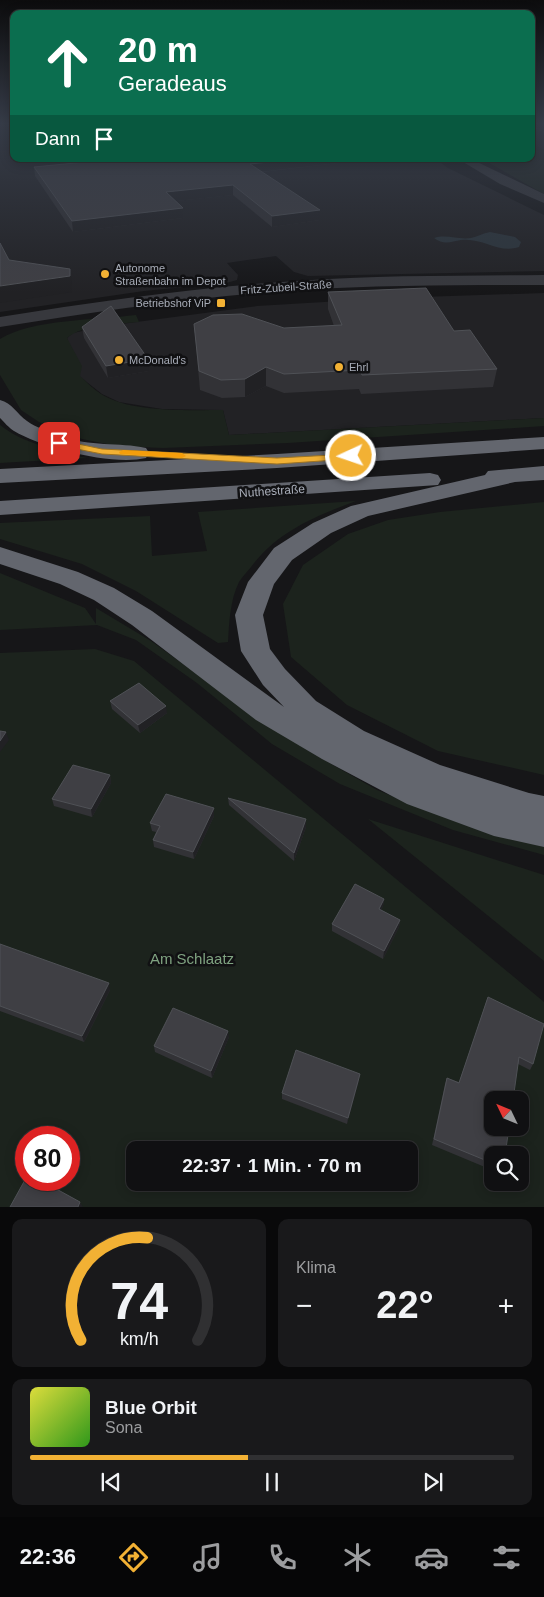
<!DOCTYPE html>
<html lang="de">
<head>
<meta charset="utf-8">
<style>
  :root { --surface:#101012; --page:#19191b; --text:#f1f3f6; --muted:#9c9d9f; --line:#303032; --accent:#f2b134 }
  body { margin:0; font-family:Arial,sans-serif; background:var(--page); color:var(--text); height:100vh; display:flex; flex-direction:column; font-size:19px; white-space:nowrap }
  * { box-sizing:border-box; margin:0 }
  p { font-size:16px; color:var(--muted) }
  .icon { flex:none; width:28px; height:28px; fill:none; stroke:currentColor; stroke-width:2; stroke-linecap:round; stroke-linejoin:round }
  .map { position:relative; height:1207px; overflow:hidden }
  .side { display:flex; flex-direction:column; gap:12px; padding:12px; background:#09090a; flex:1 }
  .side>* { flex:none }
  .top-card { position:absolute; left:10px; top:10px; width:525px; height:152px; border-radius:10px; box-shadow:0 2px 12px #0003,0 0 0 1px var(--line); background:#0b6e4f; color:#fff; overflow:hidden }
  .needle { width:32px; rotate:313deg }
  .fabs { position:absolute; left:484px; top:1091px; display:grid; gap:10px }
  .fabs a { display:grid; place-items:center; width:45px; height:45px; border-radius:10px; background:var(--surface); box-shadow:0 2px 12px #0003,0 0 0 1px var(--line); font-size:25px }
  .speed { position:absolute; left:15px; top:1126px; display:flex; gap:10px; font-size:25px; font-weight:700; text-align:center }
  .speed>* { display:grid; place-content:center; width:65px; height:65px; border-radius:50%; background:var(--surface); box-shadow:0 2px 12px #0003,0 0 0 1px var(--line); line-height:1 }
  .speed .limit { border:8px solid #d22; background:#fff; color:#111 }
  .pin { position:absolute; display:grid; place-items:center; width:42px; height:42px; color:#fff; margin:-21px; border-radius:10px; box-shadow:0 2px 8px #0006 }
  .me { position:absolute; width:55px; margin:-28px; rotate:267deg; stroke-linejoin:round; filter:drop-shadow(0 0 4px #0008) }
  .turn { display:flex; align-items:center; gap:18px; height:105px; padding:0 25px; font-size:22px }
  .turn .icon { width:65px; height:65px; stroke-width:2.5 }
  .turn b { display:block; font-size:35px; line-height:42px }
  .then { display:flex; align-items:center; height:48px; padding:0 25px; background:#0003; gap:10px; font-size:19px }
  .big { font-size:38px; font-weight:800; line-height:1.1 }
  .side .widget { flex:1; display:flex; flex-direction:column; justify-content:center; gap:8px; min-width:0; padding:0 18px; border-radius:10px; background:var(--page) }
  .side .dial { align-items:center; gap:0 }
  .dial svg { height:130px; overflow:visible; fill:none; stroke:var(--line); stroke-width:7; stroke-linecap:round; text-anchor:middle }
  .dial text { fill:var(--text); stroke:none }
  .song { display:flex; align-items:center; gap:15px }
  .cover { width:60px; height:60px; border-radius:8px; background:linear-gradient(135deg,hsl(60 70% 55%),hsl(110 70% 35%)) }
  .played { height:5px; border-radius:2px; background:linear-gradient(90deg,var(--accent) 45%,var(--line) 45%) }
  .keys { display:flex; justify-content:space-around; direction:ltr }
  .heat { display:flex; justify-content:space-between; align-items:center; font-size:28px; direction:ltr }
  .side .tiles { flex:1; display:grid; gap:12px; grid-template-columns:1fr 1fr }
  .widget:last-child { grid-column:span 2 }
  .trip { position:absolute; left:126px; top:1141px; width:292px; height:50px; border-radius:10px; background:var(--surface); box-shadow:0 2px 12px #0003,0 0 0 1px var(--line); font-weight:800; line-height:50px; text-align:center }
  .menu { display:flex; height:80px; justify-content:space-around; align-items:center; background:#060607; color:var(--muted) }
  .menu .icon { width:35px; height:35px }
  .menu .current { color:var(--accent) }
  .menu b { font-size:22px; color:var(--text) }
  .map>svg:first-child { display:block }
  .built { fill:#222225 }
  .green { fill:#1c231d; fill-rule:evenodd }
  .water { fill:#2c353c }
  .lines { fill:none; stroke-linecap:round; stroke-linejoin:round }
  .minor { fill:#37383d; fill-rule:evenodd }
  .highway { fill:#63666e; fill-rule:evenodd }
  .rail { stroke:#4a4c52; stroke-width:1; stroke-dasharray:2.5 2; stroke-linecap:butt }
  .wall { fill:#323236 }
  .shaded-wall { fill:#212124 }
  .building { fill:#3f3f44; stroke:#4f5156 }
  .route { fill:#f2b134; stroke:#9d7322 }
  .slow { fill:#f59e0b }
  .poi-dot { fill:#f2b134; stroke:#111113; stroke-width:2 }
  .labels { text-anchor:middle; stroke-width:5; stroke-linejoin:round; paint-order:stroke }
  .far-poi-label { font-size:11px; fill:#a8adb8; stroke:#111113; text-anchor:start }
  .far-street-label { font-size:11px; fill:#a8adb8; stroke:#111113 }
  .street-label { font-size:12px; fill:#a8adb8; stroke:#111113 }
  .near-park-label { font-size:15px; fill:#7fa381; stroke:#111113 }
</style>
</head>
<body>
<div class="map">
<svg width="544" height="1207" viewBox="0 0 544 1207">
  <rect width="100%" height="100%" fill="#161618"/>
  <g class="built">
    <polygon points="0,124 14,124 14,159 436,159 448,168 544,215 544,271 308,276 294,272 276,256 227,263 238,275 237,280 226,283 144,291 0,312"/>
    <polygon points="531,124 544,124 544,150 531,144"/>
    <polygon points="544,293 544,418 229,435 223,410 162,409 119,402 102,394 79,376 67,338 73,333 106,326 257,306 391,298"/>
  </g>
  <g class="green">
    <polygon points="531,144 544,150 544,194 482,159 531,159"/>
    <path d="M136 315 139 322C119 324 83 324 67 338L82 366 80 376C87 382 93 389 101 394 130 413 189 410 223 410L229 435 544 418V426L288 443 163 448 117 446 82 439 39 422 21 410 0 375V339C32 319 97 320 136 315Z"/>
    <path d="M0 425C20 442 62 453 87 458L0 463Z"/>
    <path d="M356 501C315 516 277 532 251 567 247 572 242 577 239 582 230 600 229 623 228 642L218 643 136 591 82 564 0 539V523L150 516 152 556 207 551 198 512Z"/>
    <polygon points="544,502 544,775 438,751 347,705 291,657 283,604 303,565 348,534 388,520 440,512"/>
    <polygon points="0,573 85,608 96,624 96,608 151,641 260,719 312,753 377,790 459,823 544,847 544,855 453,830 340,784 272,744 197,683 136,640 97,625 0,630"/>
    <path d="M95 649 134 661 544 1002V1207H0V653ZM492 1100H520V1128H492ZM26 1138H69V1180H26ZM135 1150H410V1182H135ZM492 1155H520V1182H492Z"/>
    <polygon points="368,819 544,875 544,961"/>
  </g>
  <path class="water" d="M490 232 515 237 521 242 519 247C499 254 482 237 461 240 451 242 443 245 434 238 447 234 458 240 471 238 477 237 483 233 490 232Z"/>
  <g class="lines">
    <g class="minor">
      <polygon points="458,159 471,159 544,194 544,203 500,184"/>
      <path d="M544 275V285C462 285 379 285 297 290 197 297 99 311 0 327V317C99 301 198 287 297 281 379 275 462 276 544 275Z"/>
    </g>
    <g class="highway">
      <path d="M0 400C12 403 17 414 27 421 36 428 51 432 62 436 89 447 119 442 146 448L149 453 146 458C112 466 43 448 14 431 9 428 4 422 0 418Z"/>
      <polygon points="544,437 544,449 277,468 0,483 0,469 277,454"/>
      <polygon points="544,466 544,480 515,482 368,516 331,533 292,560 274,584 263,615 270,649 285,669 316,701 364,731 440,765 529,793 544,796 544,847 494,836 407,804 322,759 256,720 132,625 94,600 60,584 0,564 0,547 78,572 114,588 152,611 284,707 263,685 241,651 235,615 248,582 274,548 313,523 351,506 485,475 488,471"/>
      <polygon points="430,473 438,475 441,480 438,485 0,515 0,501"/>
    </g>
    <polyline class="rail" points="531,126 544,132"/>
  </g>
  <g class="wall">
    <polygon points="116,159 356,159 356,161 262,172 320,220 272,227 233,195 176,201 183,218 73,232 35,176 34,167"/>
    <polygon points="328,292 454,331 497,369 493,387 361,394 359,389 284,393 266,386 245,397 222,398 200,390 194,324 284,328 334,326 328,309"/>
    <polygon points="82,327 149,371 108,378 84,338"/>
    <polygon points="110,701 167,713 140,733 112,709"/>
    <polygon points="110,775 111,783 92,817 54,806 52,799"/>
    <polygon points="228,798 306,819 306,827 294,861 229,805"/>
    <polygon points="214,808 214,816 194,859 154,847 153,840 156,832 152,831 150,823"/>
    <polygon points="384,899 383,906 381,910 400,920 399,927 383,959 332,931 332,924"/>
    <polygon points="0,944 110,990 84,1042 0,1011"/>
    <polygon points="488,997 533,1064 530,1070 518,1064 492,1155 492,1170 432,1145 445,1084 447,1078 459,1082"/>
    <polygon points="229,1037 212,1078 155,1052 154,1046"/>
    <polygon points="359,1080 347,1124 282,1099 282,1093"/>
  </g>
  <g class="shaded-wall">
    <polygon points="297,159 356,159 356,161 250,173 250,164"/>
    <polygon points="233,185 233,195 167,202 166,192"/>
    <polygon points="183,208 183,218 73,232 72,221"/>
    <polygon points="320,210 320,220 272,227 272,216"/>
    <polygon points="70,269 72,285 72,292 0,303 0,286"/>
    <polygon points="148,359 149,371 108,378 106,366"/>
    <polygon points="266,367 266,386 245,397 245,379"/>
    <polygon points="166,706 167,713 140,733 138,725"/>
    <polygon points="6,732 9,740 0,752 0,741"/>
    <polygon points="110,775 111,783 92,817 91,809"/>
    <polygon points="214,808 214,816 194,859 193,852"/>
    <polygon points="306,819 306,827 294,861 294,853"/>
    <polygon points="384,899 383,906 378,916 379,909"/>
    <polygon points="400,920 399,927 383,959 384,951"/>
    <polygon points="109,983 110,990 84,1042 82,1036"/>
    <polygon points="228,1031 229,1037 212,1078 211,1071"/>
    <polygon points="360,1074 359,1080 347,1124 348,1118"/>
    <polygon points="80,1202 83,1207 78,1207"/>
  </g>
  <g class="building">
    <polygon points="116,159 297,159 250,164 320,210 272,216 233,185 166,192 183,208 72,221 34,167"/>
    <polygon points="0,243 9,260 70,269 70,276 0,286"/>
    <polygon points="426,288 454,331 470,330 497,369 362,375 360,370 284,374 266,367 245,379 221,380 199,371 194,324 213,315 242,314 284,328 342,325 328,292"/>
    <polygon points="111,306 148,359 106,366 82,327"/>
    <polygon points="139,683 166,706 138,725 110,701"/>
    <polygon points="0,731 6,732 0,741"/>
    <polygon points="73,765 110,775 91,809 52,799"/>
    <polygon points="166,794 214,808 193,852 153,840 160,826 150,823"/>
    <polygon points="228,798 306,819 294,853"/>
    <polygon points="355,884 384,899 379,909 400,920 384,951 332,924"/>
    <polygon points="0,944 109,983 82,1036 0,1006"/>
    <polygon points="488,997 544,1024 533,1064 519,1057 513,1100 492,1100 492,1128 509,1128 505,1155 492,1155 492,1163 434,1139 447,1078 459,1083"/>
    <polygon points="173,1008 228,1031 211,1071 154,1046"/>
    <polygon points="296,1050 360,1074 348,1118 282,1093"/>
    <polygon points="26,1178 26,1180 40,1180 80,1202 78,1207 10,1207"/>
  </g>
  <linearGradient id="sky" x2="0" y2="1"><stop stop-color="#0c0c0d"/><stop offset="0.42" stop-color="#363c48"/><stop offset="1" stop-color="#363c48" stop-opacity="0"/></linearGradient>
  <rect width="544" height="293" fill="url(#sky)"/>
  <polygon class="route" points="59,440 102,449 277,458 351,454 356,456 351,459 277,464 102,454 56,445 56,441"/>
  <polygon class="slow" points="123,450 182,453 186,456 182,458 120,454 119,452"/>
  <g class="poi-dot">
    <circle cx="105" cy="274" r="5"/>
    <rect x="216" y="298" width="10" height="10" rx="2.5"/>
    <circle cx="119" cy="360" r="5"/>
    <circle cx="339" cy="367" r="5"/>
  </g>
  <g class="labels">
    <g class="far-poi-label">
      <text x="115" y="272">Autonome<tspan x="115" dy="13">Straßenbahn im Depot</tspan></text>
      <text x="211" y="307" text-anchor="end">Betriebshof ViP</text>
      <text x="129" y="364">McDonald's</text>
      <text x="349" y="371">Ehrl</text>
    </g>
    <g class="far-street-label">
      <text transform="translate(286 287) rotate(-4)" y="4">Fritz-Zubeil-Straße</text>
    </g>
    <g class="street-label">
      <text transform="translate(272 491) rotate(-4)" y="4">Nuthestraße</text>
    </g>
    <g class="near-park-label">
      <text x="192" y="964">Am Schlaatz</text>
    </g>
  </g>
</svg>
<div class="fabs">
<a><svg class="needle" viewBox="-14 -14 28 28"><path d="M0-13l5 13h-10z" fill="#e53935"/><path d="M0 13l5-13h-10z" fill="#9c9d9f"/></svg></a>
<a><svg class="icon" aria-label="search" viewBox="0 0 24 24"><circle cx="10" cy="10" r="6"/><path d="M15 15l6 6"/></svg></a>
</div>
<div class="speed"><div class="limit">80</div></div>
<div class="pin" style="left:59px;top:443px;background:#d93025"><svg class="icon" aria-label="arrive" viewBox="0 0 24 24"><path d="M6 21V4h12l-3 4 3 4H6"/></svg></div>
<svg class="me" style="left:351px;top:456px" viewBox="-20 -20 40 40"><circle r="17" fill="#f2b134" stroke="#fff" stroke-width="3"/><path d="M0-11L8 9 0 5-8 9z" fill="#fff"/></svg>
<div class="trip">22:37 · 1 Min. · 70 m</div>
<div class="top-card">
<div class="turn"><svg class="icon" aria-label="ahead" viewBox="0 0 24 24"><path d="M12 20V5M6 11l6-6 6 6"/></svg><div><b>20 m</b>Geradeaus</div></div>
<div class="then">Dann<svg class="icon" aria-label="arrive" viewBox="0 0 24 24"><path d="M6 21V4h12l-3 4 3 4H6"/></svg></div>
</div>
</div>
<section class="side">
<div class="tiles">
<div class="widget dial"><svg viewBox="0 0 100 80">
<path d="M14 69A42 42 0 1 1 86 69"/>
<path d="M14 69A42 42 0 0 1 55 6" stroke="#f2b134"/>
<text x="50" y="56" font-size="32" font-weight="700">74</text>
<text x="50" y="72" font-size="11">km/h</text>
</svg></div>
<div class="widget"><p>Klima</p>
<div class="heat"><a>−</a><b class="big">22°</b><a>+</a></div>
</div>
<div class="widget">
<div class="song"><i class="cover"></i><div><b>Blue Orbit</b><p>Sona</p></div></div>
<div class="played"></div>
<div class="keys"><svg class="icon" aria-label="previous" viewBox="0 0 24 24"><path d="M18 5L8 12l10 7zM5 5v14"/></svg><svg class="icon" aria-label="pause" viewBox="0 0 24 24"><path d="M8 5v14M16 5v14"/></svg><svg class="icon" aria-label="next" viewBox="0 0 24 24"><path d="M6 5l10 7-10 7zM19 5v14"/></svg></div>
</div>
</div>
</section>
<nav class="menu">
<b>22:36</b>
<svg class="icon current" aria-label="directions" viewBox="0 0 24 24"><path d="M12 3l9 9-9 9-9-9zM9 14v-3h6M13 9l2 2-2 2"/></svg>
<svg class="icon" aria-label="music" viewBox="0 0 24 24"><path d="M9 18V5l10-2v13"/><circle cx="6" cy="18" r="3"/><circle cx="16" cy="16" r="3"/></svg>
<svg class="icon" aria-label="phone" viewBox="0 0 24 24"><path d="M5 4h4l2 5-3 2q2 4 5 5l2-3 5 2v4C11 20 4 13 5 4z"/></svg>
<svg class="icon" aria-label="climate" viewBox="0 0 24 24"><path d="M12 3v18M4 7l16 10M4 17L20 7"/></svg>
<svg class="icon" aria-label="car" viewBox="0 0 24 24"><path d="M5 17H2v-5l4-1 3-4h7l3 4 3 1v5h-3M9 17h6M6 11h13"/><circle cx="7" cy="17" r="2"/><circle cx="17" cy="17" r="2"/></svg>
<svg class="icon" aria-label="filters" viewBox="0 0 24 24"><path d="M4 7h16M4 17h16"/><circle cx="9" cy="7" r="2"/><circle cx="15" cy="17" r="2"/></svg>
</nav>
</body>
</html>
